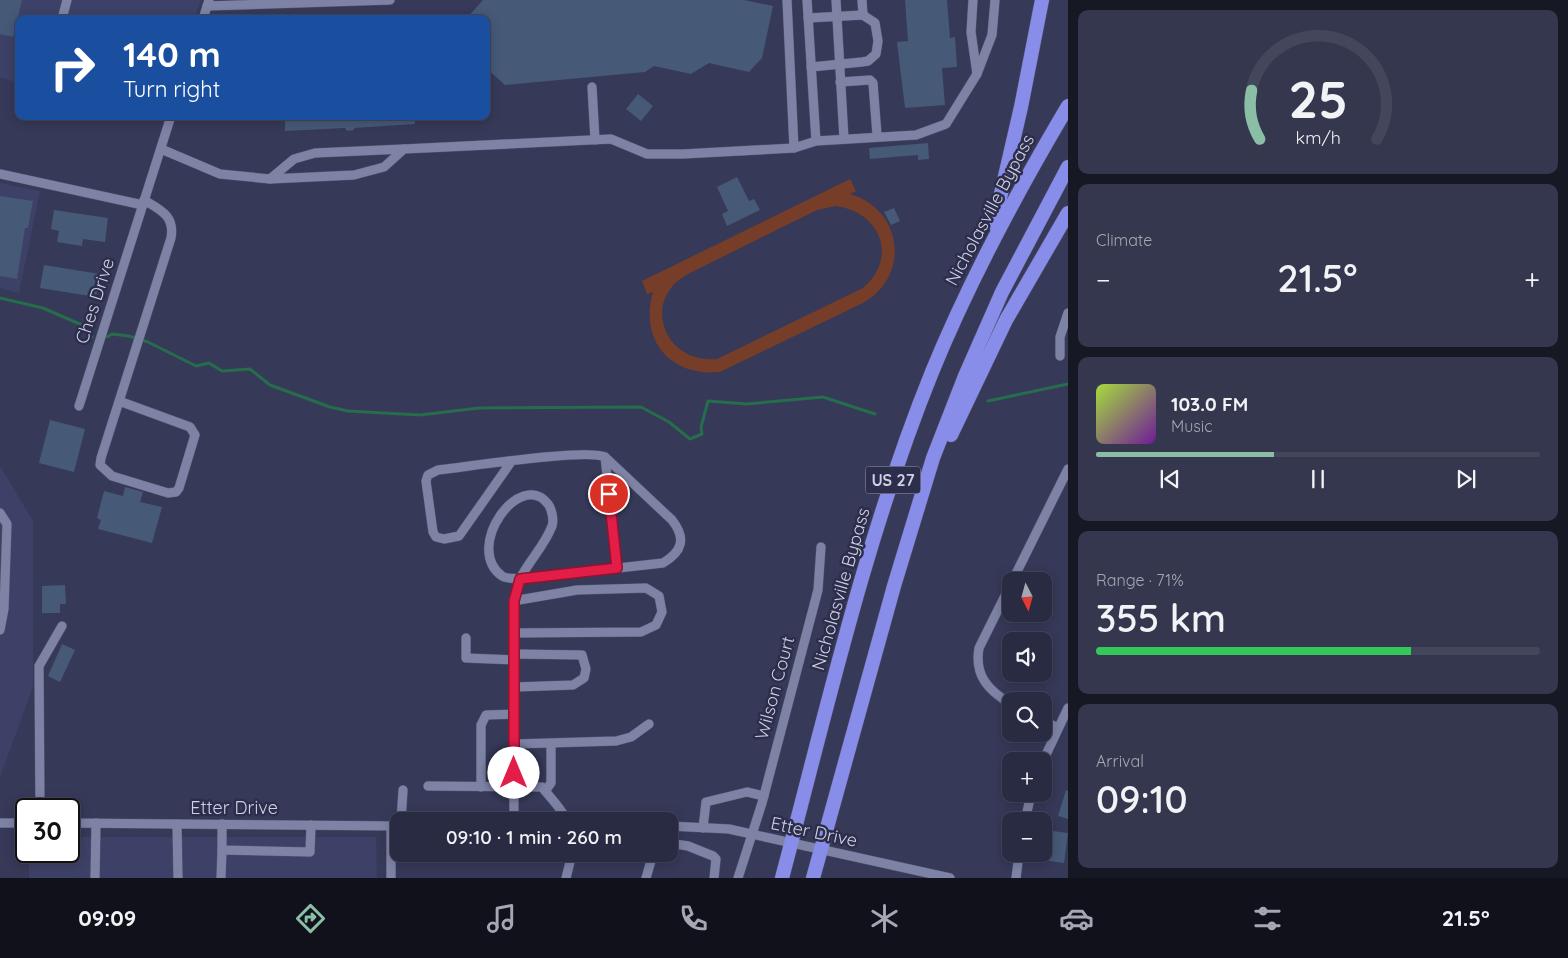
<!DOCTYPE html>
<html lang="en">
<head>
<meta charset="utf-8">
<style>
  :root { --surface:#282b42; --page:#34374d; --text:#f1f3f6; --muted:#a5a7b2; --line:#44475b; --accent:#8abfa5 }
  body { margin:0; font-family:Quicksand,sans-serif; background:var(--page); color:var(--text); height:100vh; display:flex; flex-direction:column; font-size:19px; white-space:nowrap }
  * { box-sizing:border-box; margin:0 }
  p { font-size:16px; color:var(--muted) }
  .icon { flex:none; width:28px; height:28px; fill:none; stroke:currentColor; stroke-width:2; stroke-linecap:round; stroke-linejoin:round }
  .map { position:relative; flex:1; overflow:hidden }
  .drawer { display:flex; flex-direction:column; gap:10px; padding:10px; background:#161824; width:500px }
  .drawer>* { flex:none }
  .banner { position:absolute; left:15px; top:15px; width:475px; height:105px; border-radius:10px; box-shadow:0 2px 12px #0003,0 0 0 1px var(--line); background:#1a4fa0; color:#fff; overflow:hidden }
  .needle { width:32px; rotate:174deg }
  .tools { position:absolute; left:1002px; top:572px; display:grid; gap:10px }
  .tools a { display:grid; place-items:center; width:50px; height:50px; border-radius:10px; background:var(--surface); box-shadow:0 2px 12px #0003,0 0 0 1px var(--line); font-size:25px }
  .speed { position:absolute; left:15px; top:798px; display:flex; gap:10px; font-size:25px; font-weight:700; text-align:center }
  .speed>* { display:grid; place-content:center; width:65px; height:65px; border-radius:50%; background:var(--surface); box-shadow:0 2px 12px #0003,0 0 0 1px var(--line); line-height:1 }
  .speed .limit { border:2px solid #111; border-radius:8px; background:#fff; color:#111 }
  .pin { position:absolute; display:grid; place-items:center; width:42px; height:42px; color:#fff; margin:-21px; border:2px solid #fff; border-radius:50%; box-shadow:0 1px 5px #0007 }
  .me { position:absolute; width:55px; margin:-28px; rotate:0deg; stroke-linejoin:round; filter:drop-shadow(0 0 4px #0008) }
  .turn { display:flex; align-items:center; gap:18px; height:105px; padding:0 25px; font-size:22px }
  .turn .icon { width:65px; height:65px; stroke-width:2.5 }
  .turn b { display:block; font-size:35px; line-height:42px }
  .big { font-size:38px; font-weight:600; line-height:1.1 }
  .drawer .widget { flex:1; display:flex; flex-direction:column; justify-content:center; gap:8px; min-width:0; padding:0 18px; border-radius:10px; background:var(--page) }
  .drawer .dial { align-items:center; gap:0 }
  .dial svg { height:130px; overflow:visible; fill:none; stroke:var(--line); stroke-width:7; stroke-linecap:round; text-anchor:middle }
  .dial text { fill:var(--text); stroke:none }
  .song { display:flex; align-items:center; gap:15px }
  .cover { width:60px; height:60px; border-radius:8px; background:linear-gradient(135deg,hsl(80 70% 55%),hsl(280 70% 35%)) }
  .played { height:5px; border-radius:2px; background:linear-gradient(90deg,var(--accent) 40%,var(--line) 40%) }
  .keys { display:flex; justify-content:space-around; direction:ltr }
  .heat { display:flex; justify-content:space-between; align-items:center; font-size:28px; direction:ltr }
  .charge { height:8px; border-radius:4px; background:linear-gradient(90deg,#34c759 71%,var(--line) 0) }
  .trip { position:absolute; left:390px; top:812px; width:288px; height:50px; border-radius:10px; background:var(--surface); box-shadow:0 2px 12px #0003,0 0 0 1px var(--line); font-weight:600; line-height:50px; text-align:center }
  .tab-bar { display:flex; height:80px; justify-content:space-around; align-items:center; background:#10111a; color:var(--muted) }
  .tab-bar .icon { width:35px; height:35px }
  .tab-bar .active { color:var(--accent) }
  .tab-bar b { font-size:22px; color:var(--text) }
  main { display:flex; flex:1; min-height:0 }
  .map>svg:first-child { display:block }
  .built { fill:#3e4167 }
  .green { fill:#763d29; fill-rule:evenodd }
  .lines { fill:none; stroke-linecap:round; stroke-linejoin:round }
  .stream { stroke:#266d4b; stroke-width:3 }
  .building { fill:#465977 }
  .minor-casing { stroke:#53546e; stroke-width:10 }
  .highway-casing { stroke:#53546e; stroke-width:15 }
  .minor { stroke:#7e83a6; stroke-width:9 }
  .highway { stroke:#878de8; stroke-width:14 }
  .route-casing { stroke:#92132f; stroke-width:12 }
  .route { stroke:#e11d48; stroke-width:9 }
  .labels { text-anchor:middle; stroke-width:5; stroke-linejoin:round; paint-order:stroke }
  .shield { fill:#2c2e4c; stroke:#9da0b6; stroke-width:1 }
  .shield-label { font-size:16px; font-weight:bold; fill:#ced1e4 }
  .street-label { font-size:18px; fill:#ced1e4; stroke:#2c2e4c }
</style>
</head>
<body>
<main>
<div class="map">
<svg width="1068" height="878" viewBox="0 0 1068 878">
  <rect width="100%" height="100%" fill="#363958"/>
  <g class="built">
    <polygon points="0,0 201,0 194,19 19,19 19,83 0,77"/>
    <polygon points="0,183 40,191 19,293 0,288"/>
    <polygon points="0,466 33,521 33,687 0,777"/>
    <polygon points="69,837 376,837 377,878 29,878 29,851 69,851"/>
  </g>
  <path class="green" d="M850 179 856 191 850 194C903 209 911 276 863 303L720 372C670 377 639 340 653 292L647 294 642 281ZM836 206C880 212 899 257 863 288L717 359C664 364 640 300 688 274L817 210Z"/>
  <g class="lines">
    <g class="stream">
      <polyline points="0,298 43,308 82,325 92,337"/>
      <polyline points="107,337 112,334 129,336 148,342 196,366 209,363 222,371 250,369 270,385 330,407 348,411 420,415 479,408 641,407 669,422 690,439 702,434 701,427 708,401 747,404 823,397 875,414"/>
      <polyline points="988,401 1068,384"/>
    </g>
  </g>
  <g class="building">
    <polygon points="0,0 22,0 13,37 0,34"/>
    <polygon points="483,0 744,0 773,6 762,58 749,72 709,63 691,74 654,66 645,72 505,85 486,68 486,19 466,19"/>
    <polygon points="905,0 947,0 950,38 955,37 957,67 942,68 945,105 905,108 897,42 908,41"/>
    <polygon points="638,94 653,106 641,121 626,109"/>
    <polygon points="289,116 414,116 415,124 354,128 354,130 347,131 345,128 285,131 285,118"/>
    <polygon points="928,143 929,159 918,160 918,155 870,159 869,148"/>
    <polygon points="737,177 749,201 754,199 760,210 727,226 722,214 728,211 717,187"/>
    <polygon points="0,196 33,201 28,228 25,228 17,279 0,276"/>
    <polygon points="894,208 900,221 891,225 884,212"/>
    <polygon points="54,210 108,218 105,242 83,239 82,246 57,242 59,231 51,229"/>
    <polygon points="44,265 100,274 96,297 40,288"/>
    <polygon points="50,420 85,429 74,472 39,463"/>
    <polygon points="125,487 143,492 140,502 162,507 152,543 98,529 101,520 97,518 104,491 123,496"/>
    <polygon points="65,585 66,604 60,604 60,613 42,613 42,586"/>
    <polygon points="62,644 75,650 60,682 48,676"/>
    <polygon points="1066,790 1068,791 1068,819 1058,816"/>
    <polygon points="1053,831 1068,833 1064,863 1049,861"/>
  </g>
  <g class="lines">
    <defs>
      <g id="minor">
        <polyline points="787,0 794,148"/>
        <polyline points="807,0 816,141"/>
        <polyline points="836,0 844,139"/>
        <polyline points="862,0 863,15"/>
        <polyline points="973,0 971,32 977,74"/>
        <polyline points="207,6 390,0"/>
        <polyline points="808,18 863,15 875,23 878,41 876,54 868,61 862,62 811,67"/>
        <polyline points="62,19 67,0"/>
        <polyline points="203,19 209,0"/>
        <polyline points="840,82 870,80 873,83 877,135"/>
        <polyline points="592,87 595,140"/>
        <polyline points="161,149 220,174 270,179 354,175 384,167 404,149 611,139 647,154 683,154 794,148 816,141 916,135 946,124 977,74 992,35 995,0"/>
        <polyline points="0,174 143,205"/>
        <polyline points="270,179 294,159 315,153 404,149"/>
        <polyline points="1060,356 1060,337 1068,313"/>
        <path d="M119 401 190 427 195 435 179 488 176 492 168 493 112 476 100 465 101 458 171 238C175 216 161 210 144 200"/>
        <polyline points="79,406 171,116"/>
        <polyline points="605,457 617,568"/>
        <path d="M511 462 459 536 444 539 436 537 433 532 426 481 428 475 438 470C467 467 586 448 605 457L672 520C686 538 683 551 663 563L520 579C515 578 506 579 502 576 463 548 520 468 548 504 552 509 554 521 552 526 545 545 529 561 520 579 517 586 516 594 513 601L514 821"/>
        <polyline points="0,513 7,524 4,609 0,630"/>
        <polyline points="513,601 577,590 646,588 659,596 662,612 656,625 641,632 514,633"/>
        <polyline points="466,638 466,658 515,660"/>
        <polyline points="515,687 573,685 584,678 586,669 582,655 515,654"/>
        <path d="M1011 704C989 691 974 676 979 648L1068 469"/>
        <polyline points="1044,721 1058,728"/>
        <polyline points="515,744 616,741 631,737 649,724"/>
        <polyline points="1043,761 1068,708"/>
        <path d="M428 786 542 787C549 796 565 813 567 821"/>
        <polyline points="481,787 481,725 486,715 515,714"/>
        <polyline points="545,791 551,783 551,744"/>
        <polyline points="40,809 39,666 62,626"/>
        <polyline points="401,821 403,790"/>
        <polyline points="1025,821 1031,794"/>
        <polyline points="0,823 26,823"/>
        <polyline points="69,823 399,826"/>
        <polyline points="177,824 178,878"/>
        <polyline points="222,824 222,850 310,852 311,825"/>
        <polyline points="391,826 391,878"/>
        <polyline points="669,826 729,829 950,878"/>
        <polyline points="703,828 706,802 747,792 764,796"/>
        <polyline points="669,843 688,846 713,856 716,859 714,878"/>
        <polyline points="95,878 96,823"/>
        <polyline points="221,878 222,850"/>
        <polyline points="566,878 572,854"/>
        <polyline points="646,878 653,854"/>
        <polyline points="738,878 762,803 818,590 821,547"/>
        <polyline points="1016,878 1019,854"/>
      </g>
      <g id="highway">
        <polyline points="994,224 1021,107 1042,0"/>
        <polyline points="951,435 1006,320 1068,213"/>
        <path d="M782 878C827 709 866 535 932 372 970 279 1017 192 1068 106"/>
        <polyline points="813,878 894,586 933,458 965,376 1002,292 1068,167"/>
      </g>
    </defs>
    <use href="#minor" class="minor-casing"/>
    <use href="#highway" class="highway-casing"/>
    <use href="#minor" class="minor"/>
    <use href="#highway" class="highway"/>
  </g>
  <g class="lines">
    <defs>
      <polyline id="route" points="514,773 514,601 520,579 617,568 609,494"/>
    </defs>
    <use href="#route" class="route-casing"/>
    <use href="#route" class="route"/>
  </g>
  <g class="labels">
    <rect class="shield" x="865.5" y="466.5" width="55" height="27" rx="4"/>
    <g class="shield-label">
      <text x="893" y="486">US 27</text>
    </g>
    <g class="street-label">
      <text transform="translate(990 210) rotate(-62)" y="6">Nicholasville Bypass</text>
      <text transform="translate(95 301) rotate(-72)" y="6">Ches Drive</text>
      <text transform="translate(841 589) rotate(-74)" y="6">Nicholasville Bypass</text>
      <text transform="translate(775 688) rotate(-75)" y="6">Wilson Court</text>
      <text x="234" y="814">Etter Drive</text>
      <text transform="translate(814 832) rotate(12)" y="6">Etter Drive</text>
    </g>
  </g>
</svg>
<div class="tools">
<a><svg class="needle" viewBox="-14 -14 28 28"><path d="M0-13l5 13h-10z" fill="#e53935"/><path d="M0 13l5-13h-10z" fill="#a5a7b2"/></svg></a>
<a><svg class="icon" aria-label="sound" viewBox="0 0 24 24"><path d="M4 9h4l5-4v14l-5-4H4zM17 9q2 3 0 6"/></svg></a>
<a><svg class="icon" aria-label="search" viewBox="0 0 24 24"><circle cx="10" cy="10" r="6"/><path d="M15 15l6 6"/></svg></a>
<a>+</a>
<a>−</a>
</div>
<div class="speed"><div class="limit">30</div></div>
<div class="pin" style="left:609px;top:494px;background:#d93025"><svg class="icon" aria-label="arrive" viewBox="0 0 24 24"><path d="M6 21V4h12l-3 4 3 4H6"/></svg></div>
<svg class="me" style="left:514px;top:773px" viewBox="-20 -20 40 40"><circle r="19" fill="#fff"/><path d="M0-13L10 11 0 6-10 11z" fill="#e11d48"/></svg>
<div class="trip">09:10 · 1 min · 260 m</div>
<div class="banner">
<div class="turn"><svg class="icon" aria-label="right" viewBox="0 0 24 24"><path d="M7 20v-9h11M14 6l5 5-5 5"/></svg><div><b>140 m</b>Turn right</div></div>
</div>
</div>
<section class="drawer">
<div class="widget dial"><svg viewBox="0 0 100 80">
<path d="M14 69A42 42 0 1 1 86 69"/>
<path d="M14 69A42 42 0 0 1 9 39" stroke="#8abfa5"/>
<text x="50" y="56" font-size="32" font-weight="700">25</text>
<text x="50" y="72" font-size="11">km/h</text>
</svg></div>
<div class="widget"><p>Climate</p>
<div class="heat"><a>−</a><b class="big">21.5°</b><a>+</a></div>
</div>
<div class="widget">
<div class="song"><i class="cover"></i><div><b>103.0 FM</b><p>Music</p></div></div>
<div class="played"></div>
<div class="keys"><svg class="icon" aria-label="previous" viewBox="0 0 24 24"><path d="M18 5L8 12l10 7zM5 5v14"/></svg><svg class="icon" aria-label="pause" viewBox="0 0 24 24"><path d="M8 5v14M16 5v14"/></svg><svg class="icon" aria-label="next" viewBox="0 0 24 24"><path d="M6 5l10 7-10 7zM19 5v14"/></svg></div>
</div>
<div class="widget"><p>Range · 71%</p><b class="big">355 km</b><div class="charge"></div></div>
<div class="widget"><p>Arrival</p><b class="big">09:10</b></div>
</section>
</main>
<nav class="tab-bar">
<b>09:09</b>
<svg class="icon active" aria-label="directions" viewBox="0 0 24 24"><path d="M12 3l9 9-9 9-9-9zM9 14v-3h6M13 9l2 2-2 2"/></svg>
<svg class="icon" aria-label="music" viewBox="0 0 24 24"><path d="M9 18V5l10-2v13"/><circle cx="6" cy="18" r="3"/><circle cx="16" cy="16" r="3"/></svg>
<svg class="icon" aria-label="phone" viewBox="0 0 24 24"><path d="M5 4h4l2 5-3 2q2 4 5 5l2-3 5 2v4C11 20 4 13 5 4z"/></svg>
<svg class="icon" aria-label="climate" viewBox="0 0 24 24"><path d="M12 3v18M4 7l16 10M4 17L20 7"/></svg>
<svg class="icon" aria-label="car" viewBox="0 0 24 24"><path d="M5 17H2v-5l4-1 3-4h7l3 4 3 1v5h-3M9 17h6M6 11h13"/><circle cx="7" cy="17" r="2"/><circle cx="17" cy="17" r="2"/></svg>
<svg class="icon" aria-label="filters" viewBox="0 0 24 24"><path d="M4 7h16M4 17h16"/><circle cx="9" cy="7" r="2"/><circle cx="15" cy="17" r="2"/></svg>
<b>21.5°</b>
</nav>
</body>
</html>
